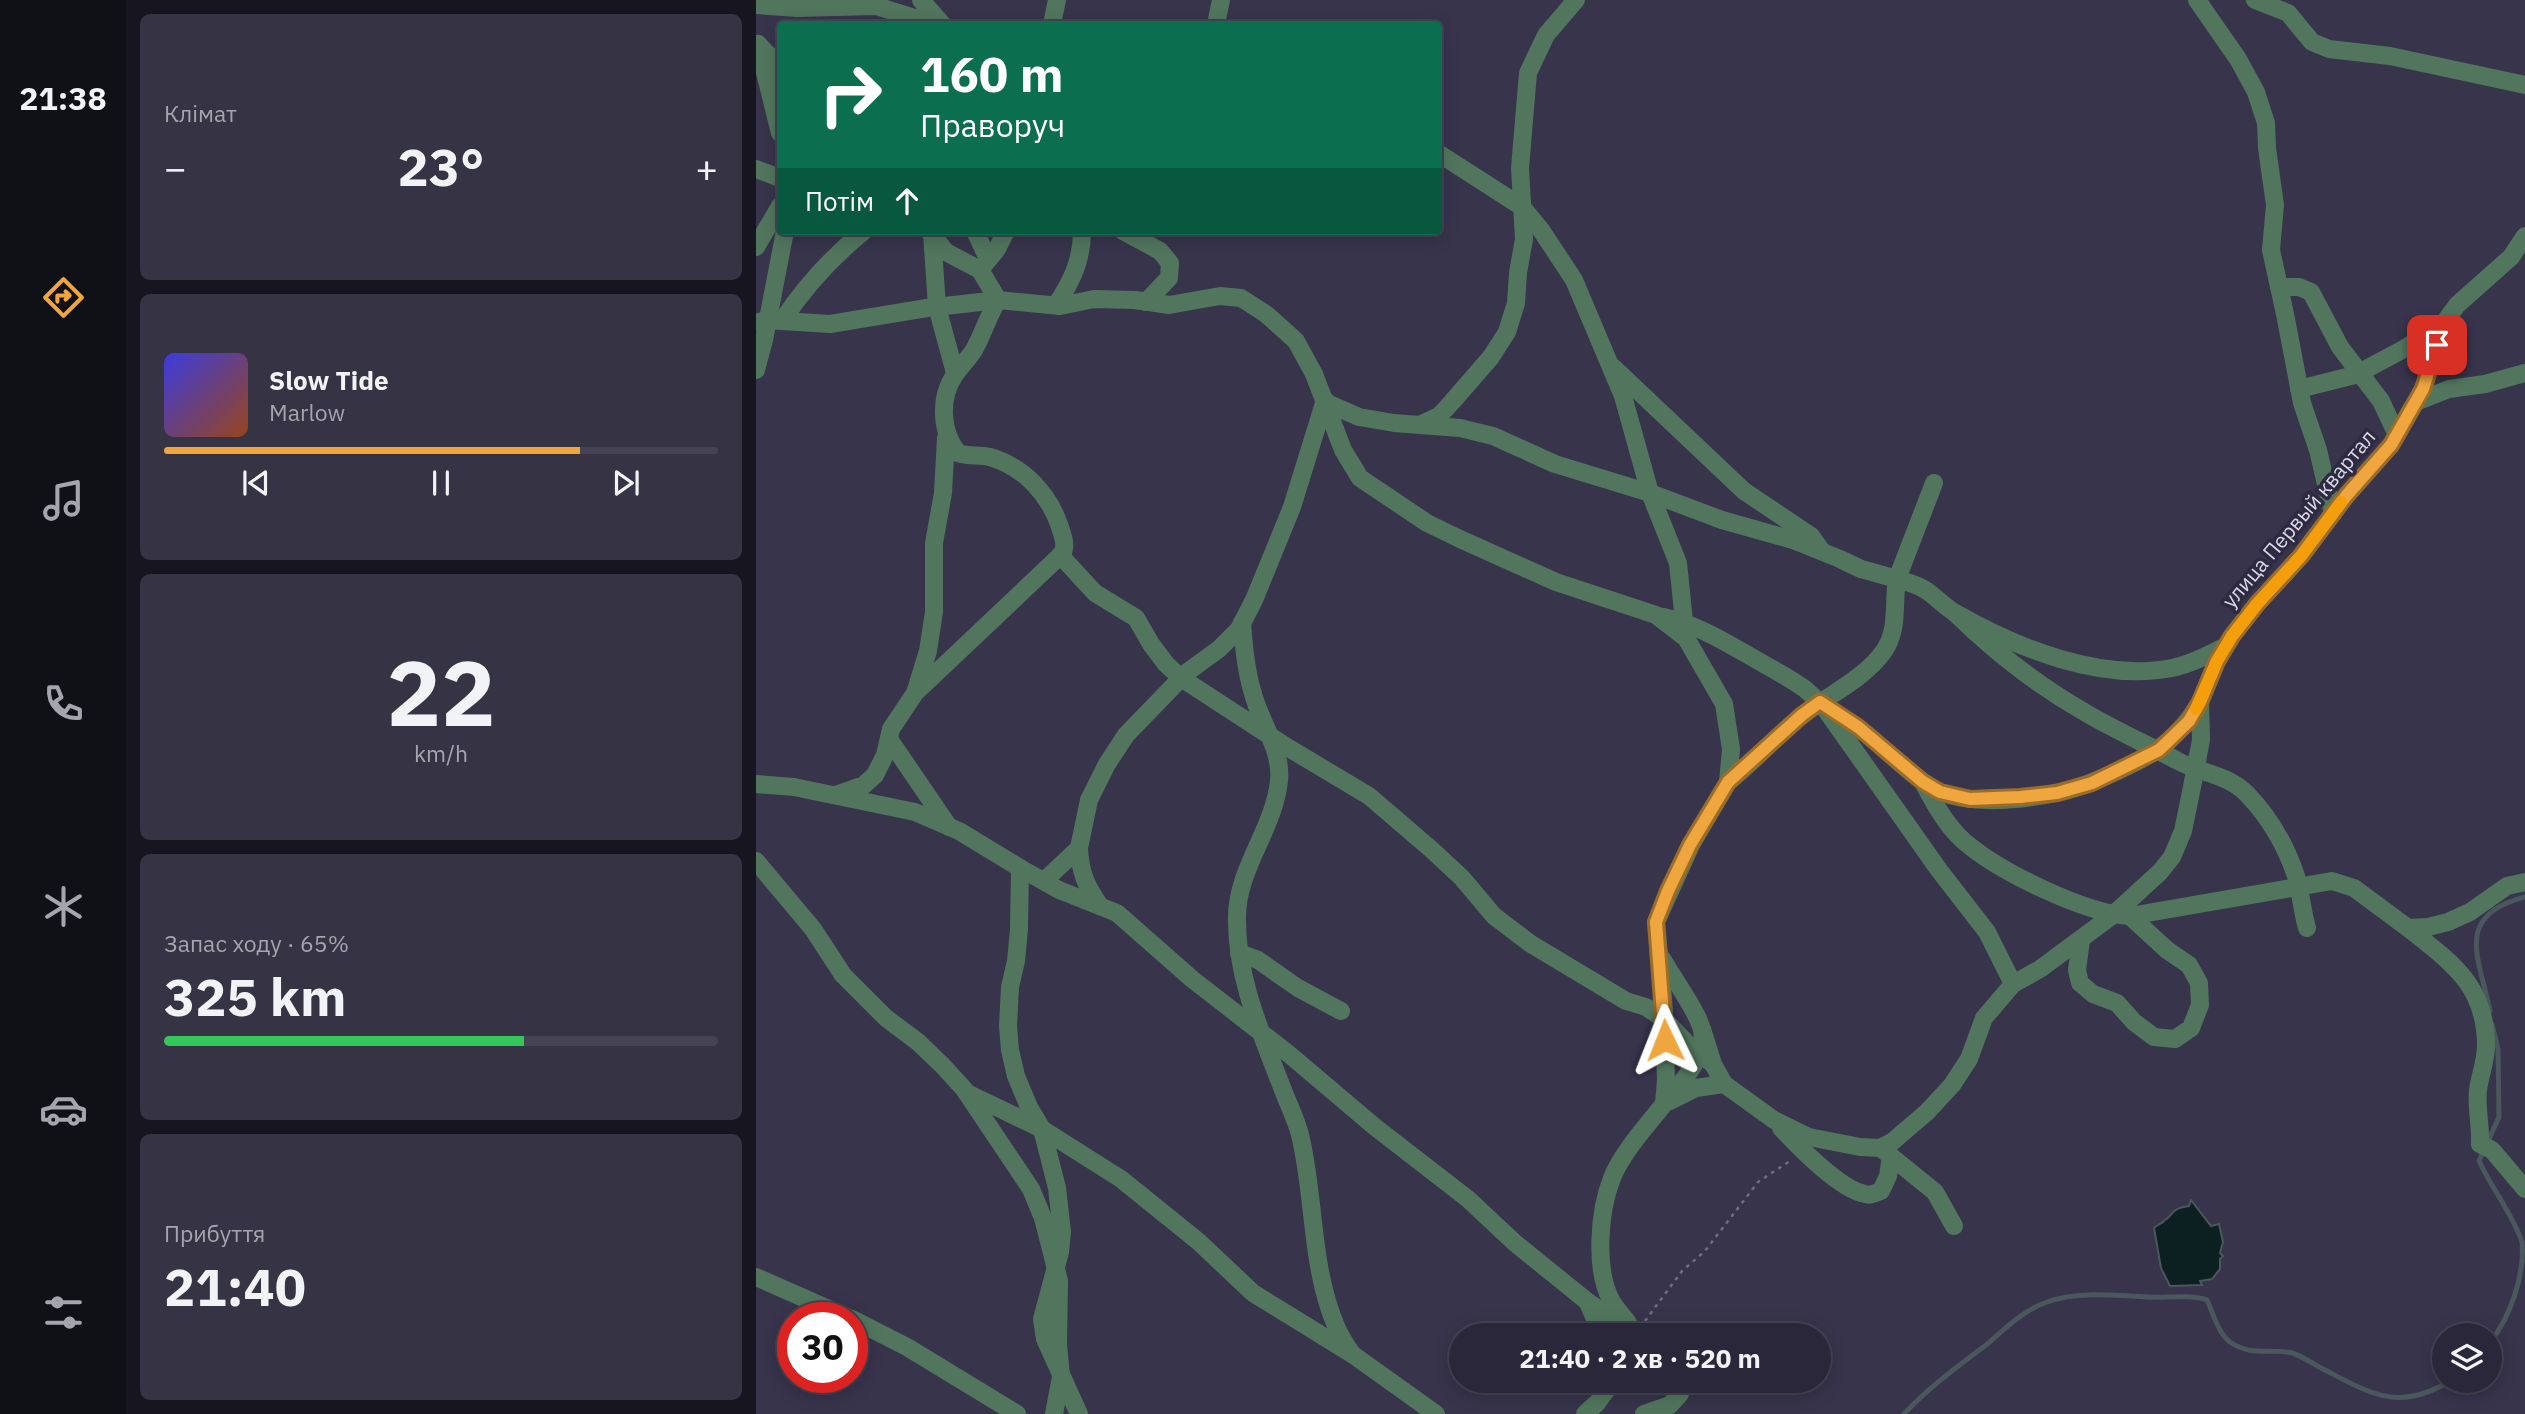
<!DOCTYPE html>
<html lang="uk">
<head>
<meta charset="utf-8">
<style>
  :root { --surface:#292739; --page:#353344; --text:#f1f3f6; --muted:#a5a5ae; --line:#454453; --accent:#f0a63f }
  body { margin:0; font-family:"IBM Plex Sans",sans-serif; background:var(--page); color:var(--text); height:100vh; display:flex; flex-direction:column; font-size:26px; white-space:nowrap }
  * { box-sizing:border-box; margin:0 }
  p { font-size:23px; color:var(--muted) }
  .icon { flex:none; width:38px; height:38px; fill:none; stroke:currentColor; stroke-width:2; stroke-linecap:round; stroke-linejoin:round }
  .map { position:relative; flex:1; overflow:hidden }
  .sheet { display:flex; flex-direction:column; gap:14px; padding:14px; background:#17151f; width:630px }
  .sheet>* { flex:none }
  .hud { position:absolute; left:21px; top:21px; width:665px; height:214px; border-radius:7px; box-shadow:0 4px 18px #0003,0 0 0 2px var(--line); background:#0b6e4f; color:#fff; overflow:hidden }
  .tools { position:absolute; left:1676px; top:1323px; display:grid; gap:14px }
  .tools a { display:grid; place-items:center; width:70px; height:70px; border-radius:50%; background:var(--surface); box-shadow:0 4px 18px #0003,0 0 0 2px var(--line); font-size:35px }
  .speed { position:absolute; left:21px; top:1302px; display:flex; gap:14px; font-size:35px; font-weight:700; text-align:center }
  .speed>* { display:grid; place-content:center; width:91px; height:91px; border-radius:50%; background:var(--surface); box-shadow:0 4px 18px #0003,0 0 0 2px var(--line); line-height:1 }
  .speed .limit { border:10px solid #d22; background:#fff; color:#111 }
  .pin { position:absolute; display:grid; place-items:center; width:60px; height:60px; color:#fff; margin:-30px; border-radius:14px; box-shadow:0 4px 10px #0006 }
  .me { position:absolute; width:77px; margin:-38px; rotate:358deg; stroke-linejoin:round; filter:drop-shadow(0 0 5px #0008) }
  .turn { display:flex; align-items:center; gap:24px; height:147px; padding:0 28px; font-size:32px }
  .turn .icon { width:91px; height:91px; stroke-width:2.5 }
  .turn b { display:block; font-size:49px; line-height:60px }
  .then { display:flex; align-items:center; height:66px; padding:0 28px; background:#0003; gap:14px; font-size:26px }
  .big { font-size:52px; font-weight:700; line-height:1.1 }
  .sheet .card { flex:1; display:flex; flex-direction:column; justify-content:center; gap:10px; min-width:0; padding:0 24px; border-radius:10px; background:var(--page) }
  .sheet .dial { align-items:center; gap:0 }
  .dial b { font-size:91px; line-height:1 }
  .song { display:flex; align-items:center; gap:21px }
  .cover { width:84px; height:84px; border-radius:10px; background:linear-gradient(135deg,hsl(240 70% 55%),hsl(20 70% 35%)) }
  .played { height:7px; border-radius:4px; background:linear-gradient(90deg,var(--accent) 75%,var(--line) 75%) }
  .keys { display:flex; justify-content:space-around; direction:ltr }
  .heat { display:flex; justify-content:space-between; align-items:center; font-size:38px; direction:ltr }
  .charge { height:10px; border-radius:5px; background:linear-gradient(90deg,#34c759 65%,var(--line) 0) }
  .trip { position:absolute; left:693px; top:1323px; width:382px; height:70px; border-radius:35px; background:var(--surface); box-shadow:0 4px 18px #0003,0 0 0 2px var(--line); font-weight:700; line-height:70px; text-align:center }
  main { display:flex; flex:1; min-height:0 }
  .menu { display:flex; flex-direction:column; width:126px; justify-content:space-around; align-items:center; background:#101017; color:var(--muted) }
  .menu .icon { width:49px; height:49px }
  .menu .selected { color:var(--accent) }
  .menu b { font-size:32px; color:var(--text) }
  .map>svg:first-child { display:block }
  .water { fill:#0d2021; stroke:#4a575c; stroke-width:2 }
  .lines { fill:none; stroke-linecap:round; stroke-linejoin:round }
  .stream { stroke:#4a575c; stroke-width:5 }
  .path { stroke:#716e83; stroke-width:2.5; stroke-dasharray:3.5 5; stroke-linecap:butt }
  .minor { stroke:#51765d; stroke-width:18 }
  .route-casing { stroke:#9c6c29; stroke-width:18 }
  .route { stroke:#f0a63f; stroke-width:12 }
  .slow { stroke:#f59e0b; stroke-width:12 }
  .labels { text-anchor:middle; stroke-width:7; stroke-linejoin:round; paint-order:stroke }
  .street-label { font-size:21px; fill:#d9d8e7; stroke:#2d2a41 }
</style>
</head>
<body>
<main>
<nav class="menu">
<b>21:38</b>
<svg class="icon selected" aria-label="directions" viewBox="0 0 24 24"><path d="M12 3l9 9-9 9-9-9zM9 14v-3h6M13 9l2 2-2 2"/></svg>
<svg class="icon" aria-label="music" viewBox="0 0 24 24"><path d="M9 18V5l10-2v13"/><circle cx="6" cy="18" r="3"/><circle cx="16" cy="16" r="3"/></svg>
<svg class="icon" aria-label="phone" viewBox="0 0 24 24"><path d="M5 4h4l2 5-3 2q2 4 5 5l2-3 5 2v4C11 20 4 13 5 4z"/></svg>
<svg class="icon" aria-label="climate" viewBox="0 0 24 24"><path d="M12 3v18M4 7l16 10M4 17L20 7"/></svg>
<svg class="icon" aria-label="car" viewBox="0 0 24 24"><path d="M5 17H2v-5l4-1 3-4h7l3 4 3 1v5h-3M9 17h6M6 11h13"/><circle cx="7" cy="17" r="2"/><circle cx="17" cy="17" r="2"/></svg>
<svg class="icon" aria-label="filters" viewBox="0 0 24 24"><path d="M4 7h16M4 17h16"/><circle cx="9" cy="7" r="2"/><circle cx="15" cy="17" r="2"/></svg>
</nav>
<section class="sheet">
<div class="card"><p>Клімат</p>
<div class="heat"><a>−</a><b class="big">23°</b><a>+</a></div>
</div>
<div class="card">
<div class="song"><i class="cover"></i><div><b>Slow Tide</b><p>Marlow</p></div></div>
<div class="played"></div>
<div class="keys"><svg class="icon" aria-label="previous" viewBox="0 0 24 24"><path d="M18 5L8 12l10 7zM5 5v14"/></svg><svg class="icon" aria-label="pause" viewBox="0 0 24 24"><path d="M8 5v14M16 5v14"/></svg><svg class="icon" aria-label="next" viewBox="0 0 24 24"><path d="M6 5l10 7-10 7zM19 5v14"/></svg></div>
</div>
<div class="card dial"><b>22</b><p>km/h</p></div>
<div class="card"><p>Запас ходу · 65%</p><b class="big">325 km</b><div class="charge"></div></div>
<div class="card"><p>Прибуття</p><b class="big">21:40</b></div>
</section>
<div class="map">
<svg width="1769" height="1414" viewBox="0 0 1769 1414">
  <rect width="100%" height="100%" fill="#37344c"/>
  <path class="water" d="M1435 1200 1455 1226 1463 1224 1467 1242 1464 1253 1467 1256 1464 1259V1269L1456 1279 1444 1281 1446 1285 1414 1286 1405 1268 1398 1228C1401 1225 1405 1224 1408 1221 1420 1213 1413 1209 1433 1206Z"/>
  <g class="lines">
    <g class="stream">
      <path d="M1734 1011C1724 959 1696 916 1769 897"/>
      <path d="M1734 1342C1754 1318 1769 1275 1766 1242 1756 1213 1736 1189 1723 1161L1743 1117 1742 1049 1736 1024"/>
      <path d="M1148 1414C1173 1387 1201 1367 1230 1345 1250 1328 1266 1311 1291 1302 1321 1291 1361 1295 1392 1297 1411 1298 1434 1294 1451 1300 1457 1313 1462 1333 1474 1342 1496 1357 1513 1348 1536 1353 1546 1356 1556 1363 1565 1368 1614 1393 1641 1413 1694 1381"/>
    </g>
    <polyline class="path" points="889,1321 926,1271 949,1251 1002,1182 1034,1161"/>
    <g class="minor">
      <polyline points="165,0 186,24"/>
      <polyline points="1441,0 1482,59 1500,92 1510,123 1511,148 1519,205 1515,250 1529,314 1546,403 1562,450 1577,514"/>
      <polyline points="1499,0 1532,13 1556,42 1573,49 1634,56 1769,85"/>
      <polyline points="0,5 41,8 120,6 178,24"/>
      <polyline points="296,24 301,0"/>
      <polyline points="460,24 465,0"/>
      <polyline points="2,44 24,133"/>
      <polyline points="2,44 24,67"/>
      <polyline points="682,153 766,207 785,230 818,280 867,396 894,493 922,563 929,631"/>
      <polyline points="0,169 24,178"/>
      <polyline points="173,231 190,252 224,270 242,300 304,306 338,299 379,300 413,305 464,296 485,298 510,314 540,341 558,374 587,450 604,478 671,523 704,539 800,582 900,615 930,638 968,704 975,749 972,782 935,845 900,922 908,1010 910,1080 908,1104"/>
      <polyline points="219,231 232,259"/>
      <polyline points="367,231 404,251 414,263 413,278 390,302"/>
      <polyline points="176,233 181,307 199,373"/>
      <polyline points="0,247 24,206"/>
      <polyline points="224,270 241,249 250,231"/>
      <polyline points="1523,287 1543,287 1555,292 1584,347 1625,401 1641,435"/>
      <path d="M300 305C316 281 326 260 326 231"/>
      <path d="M26 321C48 288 77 256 108 231"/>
      <polyline points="0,323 10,320 74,324 171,308 242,300"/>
      <polyline points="858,368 988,491 1055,536 1065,550"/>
      <polyline points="0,370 8,340 29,231"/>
      <polyline points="1543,389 1599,375 1646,350 1688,323"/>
      <polyline points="1660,402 1693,389 1729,384 1769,373"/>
      <path d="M571 403 603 417 638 423 704 428 737 436 799 464 894 493 966 520 1037 540 1084 559 1105 569 1141 579C1137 603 1143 629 1128 651 1108 679 1074 694 1048 714 1021 735 999 761 972 782"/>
      <polyline points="666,424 683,416 696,402 735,357 751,332 760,303 762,273 768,239 764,168 772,73 790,35 820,0"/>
      <path d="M1178 483 1141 579C1151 582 1163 585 1171 591 1181 598 1190 608 1201 614 1261 648 1345 682 1416 668 1435 664 1452 655 1470 646"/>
      <polyline points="304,555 339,593 380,618 395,644 410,664 425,678 531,747 613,796 676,850 706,878 738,916 775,944 870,1001 890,1007 908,1019 937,1050 957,1064"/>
      <path d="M1199 613C1238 651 1282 686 1330 713 1359 730 1390 744 1420 760 1443 773 1472 774 1491 794 1513 817 1530 846 1540 876 1545 893 1546 911 1551 928"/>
      <path d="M908 617C942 625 969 642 999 659 1016 669 1034 678 1049 689 1056 695 1062 702 1069 707 1082 717 1097 723 1109 733 1128 748 1164 784 1184 792 1228 809 1304 797 1346 778 1390 759 1419 745 1444 702"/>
      <path d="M486 623C488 651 491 679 501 706 510 730 526 755 523 781 518 829 481 869 481 917 480 978 506 1035 527 1090 533 1106 542 1123 545 1139 559 1201 555 1268 580 1326 584 1336 590 1345 596 1354"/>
      <polyline points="160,690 172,651 178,612 178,543 187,493 190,438"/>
      <polyline points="1070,710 1183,870 1231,932 1257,984"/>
      <polyline points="133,739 193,827"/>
      <path d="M1167 782C1179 805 1193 831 1215 847 1249 874 1331 914 1374 916L1576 881 1598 888 1652 928 1672 927 1692 922 1714 912 1751 886 1769 882"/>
      <polyline points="0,784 38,787 159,812 203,831 264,868 263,929 260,961 254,987 252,1026 254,1050 260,1076 273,1107 286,1129 301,1188 306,1232 304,1252 286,1319 289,1339 323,1414"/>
      <path d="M80 795 108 785 119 775 129 755 135 729 159 693 307 553C310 543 307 537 304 527 293 494 268 467 234 457 223 454 213 457 202 453 185 432 183 399 198 376 204 367 212 359 218 350 227 334 232 316 242 300"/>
      <path d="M323 848C324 872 330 886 344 906"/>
      <polyline points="0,861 57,929 87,975 130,1018 162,1042 186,1065 208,1089 275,1189 287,1218 303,1281 302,1344 305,1377 298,1414"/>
      <polyline points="264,868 303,890 361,913 436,979 534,1055 619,1127 712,1199 759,1243 832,1302 880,1335"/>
      <polyline points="288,881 323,848 333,800 351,764 370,735 430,673 463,649 483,629 498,600 536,507 569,400"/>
      <path d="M1652 928C1696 963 1731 986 1730 1048 1729 1063 1724 1076 1722 1090 1720 1108 1725 1126 1724 1144L1736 1150 1769 1189"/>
      <polyline points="1325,940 1321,970 1324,983 1337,994 1361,1003 1378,1022 1398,1037 1419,1039 1435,1028 1444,1005 1443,983 1433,965 1411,950 1374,916"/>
      <polyline points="483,953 502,960 542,988 585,1011"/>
      <polyline points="946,1029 957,1064 968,1084 1018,1120 1053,1137 1104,1147 1124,1148 1136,1142 1171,1112 1196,1085 1213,1059 1228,1018 1257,984 1284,969 1357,915 1404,872 1416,857 1427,831 1436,787 1445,740 1444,702 1461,661 1476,636 1501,604 1545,556 1590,496 1635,445 1667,389 1688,323 1701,305 1755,257 1769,236"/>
      <polyline points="211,1093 286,1129 365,1179 443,1242 497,1293 596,1354 680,1414"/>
      <polyline points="914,1101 940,1088 968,1084"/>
      <path d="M1025 1128C1043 1147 1083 1189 1109 1194 1114 1196 1119 1193 1125 1191L1132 1176 1135 1156"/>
      <polyline points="1127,1150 1179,1192 1198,1226"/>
      <polyline points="0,1277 93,1318"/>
      <polyline points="832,1303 846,1335"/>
      <polyline points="96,1319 151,1347 261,1414"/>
      <path d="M872 1323C867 1316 861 1310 856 1302 838 1270 843 1211 856 1178 866 1153 891 1125 908 1104 924 1084 951 1057 946 1030 942 1012 917 978 907 960"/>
      <polyline points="829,1414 841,1403 857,1381"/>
      <polyline points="888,1414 914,1405 924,1394 923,1381"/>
    </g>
  </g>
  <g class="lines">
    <defs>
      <polyline id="route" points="909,1040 900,922 912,891 934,845 972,782 1046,715 1064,702 1102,727 1167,782 1184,792 1214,799 1264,797 1301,793 1336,783 1403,750 1433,721 1444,702 1461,661 1476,636 1501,604 1545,556 1590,496 1635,445 1667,389 1681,345"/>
    </defs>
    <use href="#route" class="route-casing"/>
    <use href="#route" class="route"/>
    <polyline class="slow" points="1440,709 1461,661 1476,636 1501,604 1545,556 1585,502"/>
  </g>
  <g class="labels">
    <g class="street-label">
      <text transform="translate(1543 519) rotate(-50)" y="7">улица Первый квартал</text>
    </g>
  </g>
</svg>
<div class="tools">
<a><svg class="icon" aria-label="layers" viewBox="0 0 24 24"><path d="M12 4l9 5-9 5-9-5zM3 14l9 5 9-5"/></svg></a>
</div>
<div class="speed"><div class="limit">30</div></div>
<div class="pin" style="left:1681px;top:345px;background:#d93025"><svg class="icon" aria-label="arrive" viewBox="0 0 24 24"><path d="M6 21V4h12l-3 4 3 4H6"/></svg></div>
<svg class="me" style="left:909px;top:1040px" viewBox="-20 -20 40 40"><path d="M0-17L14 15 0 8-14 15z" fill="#f0a63f" stroke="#fff" stroke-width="4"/></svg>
<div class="trip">21:40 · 2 хв · 520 m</div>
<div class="hud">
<div class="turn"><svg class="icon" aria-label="right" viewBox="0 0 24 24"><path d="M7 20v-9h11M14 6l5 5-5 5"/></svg><div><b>160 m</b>Праворуч</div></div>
<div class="then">Потім<svg class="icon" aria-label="ahead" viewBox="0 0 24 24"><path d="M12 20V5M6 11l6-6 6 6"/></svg></div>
</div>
</div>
</main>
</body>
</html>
